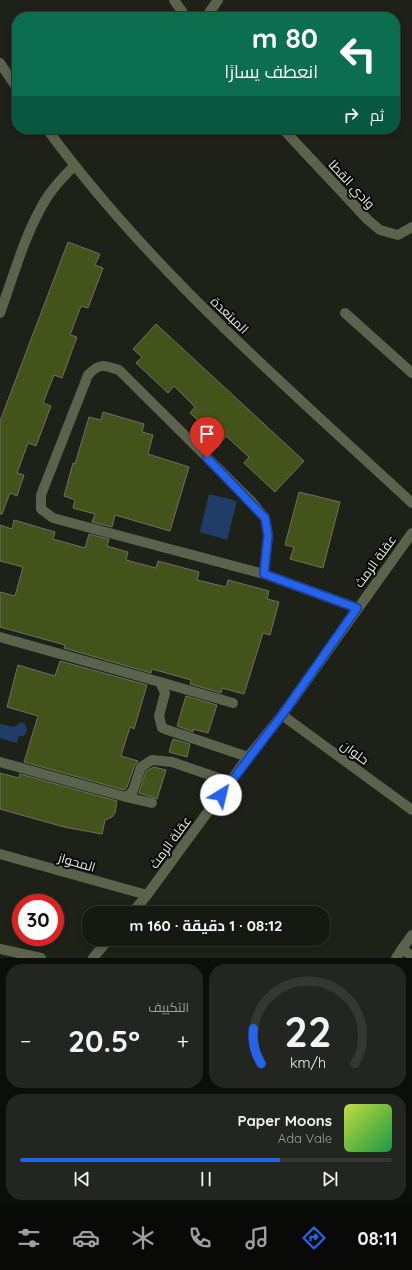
<!DOCTYPE html>
<html lang="ar">
<head>
<meta charset="utf-8">
<style>
  :root { --surface:#161912; --page:#232620; --text:#f1f3f6; --muted:#9ea09f; --line:#353832; --accent:#2563eb }
  body { margin:0; font-family:Quicksand,Cairo,sans-serif; background:var(--page); color:var(--text); direction:rtl; height:100vh; display:flex; flex-direction:column; font-size:15px; white-space:nowrap }
  * { box-sizing:border-box; margin:0 }
  p { font-size:13px; color:var(--muted) }
  .icon { flex:none; width:22px; height:22px; fill:none; stroke:currentColor; stroke-width:2; stroke-linecap:round; stroke-linejoin:round }
  .map { position:relative; height:958px; overflow:hidden; direction:ltr }
  .panel { display:flex; flex-direction:column; gap:6px; padding:6px; background:#0c0e0a; flex:1 }
  .panel>* { flex:none }
  .guide { position:absolute; left:12px; top:12px; width:388px; height:122px; border-radius:16px; box-shadow:0 2px 6px #0003,0 0 0 1px var(--line); direction:rtl; background:#0b6e4f; color:#fff; overflow:hidden }
  .speed { position:absolute; left:12px; top:894px; display:flex; gap:8px; font-size:20px; font-weight:700; text-align:center }
  .speed>* { display:grid; place-content:center; width:52px; height:52px; border-radius:50%; background:var(--surface); box-shadow:0 2px 6px #0003,0 0 0 1px var(--line); line-height:1 }
  .speed .limit { border:6px solid #d22; background:#fff; color:#111 }
  .pin { position:absolute; display:grid; place-items:center; width:34px; height:34px; color:#fff; margin:-41px -17px; border-radius:50% 50% 50% 0; rotate:-45deg; box-shadow:0 0 4px #0007 }
  .pin .icon { rotate:45deg }
  .me { position:absolute; width:44px; margin:-22px; rotate:36deg; stroke-linejoin:round; filter:drop-shadow(0 0 3px #0008) }
  .turn { display:flex; align-items:center; gap:14px; height:84px; padding:0 16px; font-size:18px }
  .turn .icon { width:52px; height:52px; stroke-width:2.5 }
  .turn b { display:block; font-size:28px; line-height:34px }
  .then { display:flex; align-items:center; height:38px; padding:0 16px; background:#0003; gap:8px; font-size:15px }
  .big { font-size:30px; font-weight:700; line-height:1.1 }
  .panel .widget { flex:1; display:flex; flex-direction:column; justify-content:center; gap:6px; min-width:0; padding:0 14px; border-radius:16px; background:var(--page) }
  .panel .dial { align-items:center; gap:0 }
  .dial svg { height:104px; overflow:visible; fill:none; stroke:var(--line); stroke-width:7; stroke-linecap:round; text-anchor:middle }
  .dial text { fill:var(--text); stroke:none }
  .song { display:flex; align-items:center; gap:12px }
  .cover { width:48px; height:48px; border-radius:6px; background:linear-gradient(135deg,hsl(70 70% 55%),hsl(140 70% 35%)) }
  .played { height:4px; border-radius:2px; background:linear-gradient(90deg,var(--accent) 70%,var(--line) 70%) }
  .keys { display:flex; justify-content:space-around; direction:ltr }
  .heat { display:flex; justify-content:space-between; align-items:center; font-size:22px; direction:ltr }
  .panel .tiles { flex:1; display:grid; gap:6px; grid-template-columns:1fr 1fr }
  .widget:last-child { grid-column:span 2 }
  .trip { position:absolute; left:82px; top:906px; width:248px; height:40px; border-radius:16px; background:var(--surface); box-shadow:0 2px 6px #0003,0 0 0 1px var(--line); font-weight:700; line-height:40px; text-align:center; direction:rtl }
  .dock { display:flex; height:64px; justify-content:space-around; align-items:center; background:#090a07; color:var(--muted) }
  .dock .icon { width:28px; height:28px }
  .dock .current { color:var(--accent) }
  .dock b { font-size:18px; color:var(--text) }
  .map>svg:first-child { display:block }
  .water { fill:#203d68 }
  .building { fill:#44531a; stroke:#6c7065 }
  .lines { fill:none; stroke-linecap:round; stroke-linejoin:round }
  .street { stroke:#5c634c; stroke-width:10 }
  .route-casing { stroke:#184099; stroke-width:10 }
  .route { stroke:#2563eb; stroke-width:7 }
  .labels { text-anchor:middle; stroke-width:4; stroke-linejoin:round; paint-order:stroke }
  .street-label { font-size:13px; fill:#e9ece5; stroke:#090a07 }
</style>
</head>
<body>
<div class="map">
<svg width="412" height="958" viewBox="0 0 412 958">
  <rect width="100%" height="100%" fill="#1e2118"/>
  <g class="water">
    <polygon points="209,494 237,501 227,540 200,532"/>
    <polygon points="21,722 25,724 27,730 24,736 19,736 17,743 0,738 0,724 14,727"/>
  </g>
  <g class="building">
    <polygon points="68,242 100,254 95,265 103,268 88,308 81,306 70,335 77,337 62,378 54,375 43,403 51,406 36,446 28,443 17,473 24,475 17,496 10,493 2,514 0,514 0,421"/>
    <polygon points="156,324 304,461 275,492 244,463 249,457 226,436 221,442 190,413 195,407 174,386 168,393 136,363 142,357 133,349"/>
    <polygon points="103,412 144,424 142,432 153,435 148,454 189,467 170,531 115,515 112,527 92,522 95,514 73,508 75,500 64,496 73,463 75,464 89,417 101,420"/>
    <polygon points="299,492 340,502 323,568 290,559 294,547 285,545"/>
    <polygon points="14,520 55,532 53,539 85,548 89,534 109,539 107,546 128,552 126,560 156,568 158,561 199,572 197,580 226,587 228,580 269,591 267,599 279,602 270,635 263,633 244,694 222,688 221,693 190,684 191,680 152,669 151,673 64,648 65,645 0,627 0,592 15,596 23,567 0,561 0,525 12,529"/>
    <polygon points="60,661 147,685 134,729 130,727 121,756 138,761 135,765 127,787 124,790 24,762 38,716 7,707 18,665 55,676"/>
    <polygon points="186,696 217,705 208,733 193,729 193,732 177,726"/>
    <polygon points="173,739 190,744 187,757 169,752"/>
    <polygon points="154,767 166,770 157,799 139,793 146,771"/>
    <polygon points="0,773 19,778 20,774 117,801 115,813 112,817 105,820 102,834 64,827 0,809"/>
  </g>
  <g class="lines">
    <g class="street">
      <polyline points="174,0 186,17"/>
      <polyline points="206,17 218,0"/>
      <polyline points="0,63 17,88"/>
      <path d="M47 129C150 270 285 385 412 503"/>
      <polyline points="283,129 368,220 380,230 398,235 412,227"/>
      <path d="M0 313C14 275 25 233 46 199 54 186 64 176 74 166"/>
      <polyline points="345,313 412,373"/>
      <path d="M264 574 268 535 265 518 251 501 119 370C104 365 99 363 88 375L41 495V509L53 518 264 574 357 608"/>
      <polyline points="0,637 160,682 165,693 159,716 162,728 248,757"/>
      <polyline points="160,682 233,703"/>
      <polyline points="282,715 412,810"/>
      <polyline points="0,762 126,797 133,791 141,767 152,760 172,762 230,782"/>
      <polyline points="126,797 152,803"/>
      <polyline points="0,854 147,895"/>
      <polyline points="132,913 147,895 248,757 282,715 412,533"/>
      <polyline points="0,949 41,958"/>
      <polyline points="402,949 412,935"/>
      <polyline points="93,958 109,939"/>
      <polyline points="396,958 402,949 412,956"/>
    </g>
  </g>
  <g class="lines">
    <defs>
      <polyline id="route" points="207,458 265,518 268,535 264,574 357,608 282,715 221,795"/>
    </defs>
    <use href="#route" class="route-casing"/>
    <use href="#route" class="route"/>
  </g>
  <g class="labels">
    <g class="street-label">
      <text transform="translate(352 184) rotate(47)" y="5">وادي القطا</text>
      <text transform="translate(230 315) rotate(44)" y="5">المبتعدة</text>
      <text transform="translate(375 561) rotate(-54)" y="5">عقلة الرمث</text>
      <text transform="translate(355 752) rotate(36)" y="5">حلوان</text>
      <text transform="translate(170 842) rotate(-54)" y="5">عقلة الرمث</text>
      <text transform="translate(77 862) rotate(16)" y="5">المحواز</text>
    </g>
  </g>
</svg>
<div class="speed"><div class="limit">30</div></div>
<div class="pin" style="left:207px;top:458px;background:#d93025"><svg class="icon" aria-label="arrive" viewBox="0 0 24 24"><path d="M6 21V4h12l-3 4 3 4H6"/></svg></div>
<svg class="me" style="left:221px;top:795px" viewBox="-20 -20 40 40"><circle r="19" fill="#fff"/><path d="M0-13L10 11 0 6-10 11z" fill="#2563eb"/></svg>
<div class="trip">08:12 · 1 دقيقة · 160 m</div>
<div class="guide">
<div class="turn"><svg class="icon" aria-label="left" viewBox="0 0 24 24"><path d="M17 20v-9H6M10 6l-5 5 5 5"/></svg><div><b>80 m</b>انعطف يسارًا</div></div>
<div class="then">ثم<svg class="icon" aria-label="right" viewBox="0 0 24 24"><path d="M7 20v-9h11M14 6l5 5-5 5"/></svg></div>
</div>
</div>
<section class="panel">
<div class="tiles">
<div class="widget dial"><svg viewBox="0 0 100 80">
<path d="M14 69A42 42 0 1 1 86 69"/>
<path d="M14 69A42 42 0 0 1 8 42" stroke="#2563eb"/>
<text x="50" y="56" font-size="32" font-weight="700">22</text>
<text x="50" y="72" font-size="11">km/h</text>
</svg></div>
<div class="widget"><p>التكييف</p>
<div class="heat"><a>−</a><b class="big">20.5°</b><a>+</a></div>
</div>
<div class="widget">
<div class="song"><i class="cover"></i><div><b>Paper Moons</b><p>Ada Vale</p></div></div>
<div class="played"></div>
<div class="keys"><svg class="icon" aria-label="previous" viewBox="0 0 24 24"><path d="M18 5L8 12l10 7zM5 5v14"/></svg><svg class="icon" aria-label="pause" viewBox="0 0 24 24"><path d="M8 5v14M16 5v14"/></svg><svg class="icon" aria-label="next" viewBox="0 0 24 24"><path d="M6 5l10 7-10 7zM19 5v14"/></svg></div>
</div>
</div>
</section>
<nav class="dock">
<b>08:11</b>
<svg class="icon current" aria-label="directions" viewBox="0 0 24 24"><path d="M12 3l9 9-9 9-9-9zM9 14v-3h6M13 9l2 2-2 2"/></svg>
<svg class="icon" aria-label="music" viewBox="0 0 24 24"><path d="M9 18V5l10-2v13"/><circle cx="6" cy="18" r="3"/><circle cx="16" cy="16" r="3"/></svg>
<svg class="icon" aria-label="phone" viewBox="0 0 24 24"><path d="M5 4h4l2 5-3 2q2 4 5 5l2-3 5 2v4C11 20 4 13 5 4z"/></svg>
<svg class="icon" aria-label="climate" viewBox="0 0 24 24"><path d="M12 3v18M4 7l16 10M4 17L20 7"/></svg>
<svg class="icon" aria-label="car" viewBox="0 0 24 24"><path d="M5 17H2v-5l4-1 3-4h7l3 4 3 1v5h-3M9 17h6M6 11h13"/><circle cx="7" cy="17" r="2"/><circle cx="17" cy="17" r="2"/></svg>
<svg class="icon" aria-label="filters" viewBox="0 0 24 24"><path d="M4 7h16M4 17h16"/><circle cx="9" cy="7" r="2"/><circle cx="15" cy="17" r="2"/></svg>
</nav>
</body>
</html>
